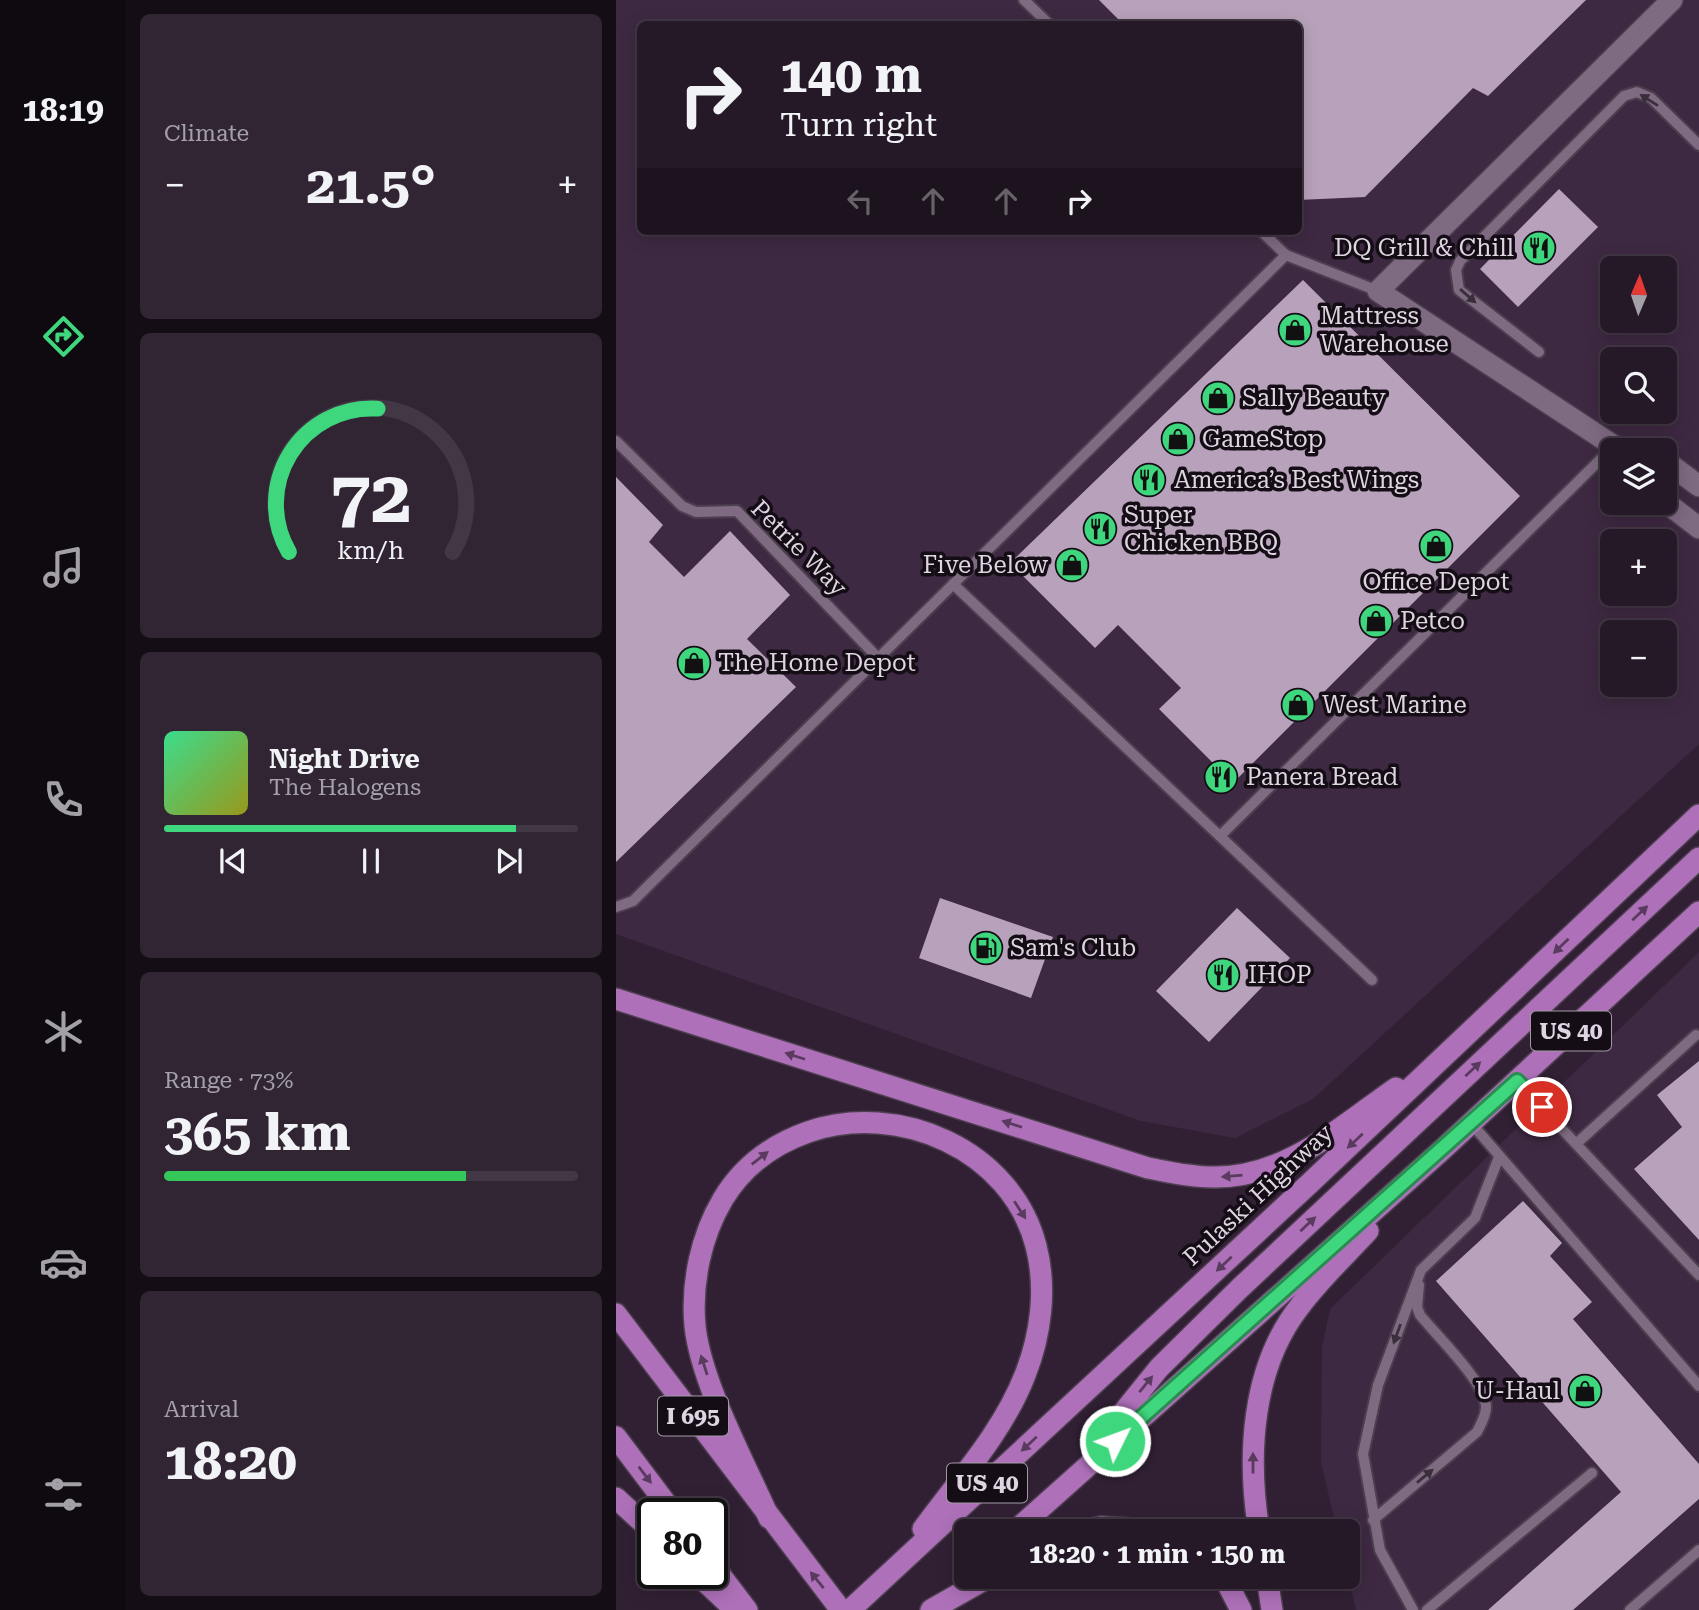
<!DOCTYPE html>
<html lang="en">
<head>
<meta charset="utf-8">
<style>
  :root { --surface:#251827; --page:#312533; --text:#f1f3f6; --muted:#a3a0a7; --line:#423744; --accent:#3fd77d }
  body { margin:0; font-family:"Roboto Serif",serif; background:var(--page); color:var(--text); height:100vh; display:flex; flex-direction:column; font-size:26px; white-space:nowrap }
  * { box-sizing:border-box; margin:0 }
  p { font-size:23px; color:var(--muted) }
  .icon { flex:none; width:38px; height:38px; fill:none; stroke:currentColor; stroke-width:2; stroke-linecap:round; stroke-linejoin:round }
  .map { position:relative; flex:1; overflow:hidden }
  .sheet { display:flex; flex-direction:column; gap:14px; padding:14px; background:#140d15; width:490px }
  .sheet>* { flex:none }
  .top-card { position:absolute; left:21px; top:21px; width:665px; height:214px; border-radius:10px; box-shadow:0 4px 18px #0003,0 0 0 2px var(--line); background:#251827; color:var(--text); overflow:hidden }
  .needle { width:46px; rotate:2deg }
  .controls { position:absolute; left:984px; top:256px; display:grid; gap:14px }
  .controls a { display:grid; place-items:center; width:77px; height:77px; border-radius:10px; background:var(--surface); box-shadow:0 4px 18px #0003,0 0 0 2px var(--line); font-size:35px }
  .speed { position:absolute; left:21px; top:1498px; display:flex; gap:14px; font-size:35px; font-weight:700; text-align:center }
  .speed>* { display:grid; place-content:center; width:91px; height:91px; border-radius:50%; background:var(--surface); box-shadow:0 4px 18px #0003,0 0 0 2px var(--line); line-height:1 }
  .speed .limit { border:4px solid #111; border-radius:10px; background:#fff; color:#111 }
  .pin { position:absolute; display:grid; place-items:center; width:60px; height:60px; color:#fff; margin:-30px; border:4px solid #fff; border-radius:50%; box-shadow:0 2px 7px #0007 }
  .me { position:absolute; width:77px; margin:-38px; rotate:48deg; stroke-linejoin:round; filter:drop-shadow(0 0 5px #0008) }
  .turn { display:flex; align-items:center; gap:24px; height:147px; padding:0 28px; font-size:32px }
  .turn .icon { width:91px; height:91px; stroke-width:2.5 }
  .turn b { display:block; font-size:49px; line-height:60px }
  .lanes { display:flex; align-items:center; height:66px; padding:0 28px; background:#0003; justify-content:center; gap:35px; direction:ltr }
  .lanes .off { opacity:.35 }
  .big { font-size:52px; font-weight:700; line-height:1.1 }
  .sheet .tile { flex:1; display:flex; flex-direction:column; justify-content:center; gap:10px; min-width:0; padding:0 24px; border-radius:10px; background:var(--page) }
  .sheet .dial { align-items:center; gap:0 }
  .dial svg { height:182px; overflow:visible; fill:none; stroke:var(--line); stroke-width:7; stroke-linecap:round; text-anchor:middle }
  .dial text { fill:var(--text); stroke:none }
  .song { display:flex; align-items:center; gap:21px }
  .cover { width:84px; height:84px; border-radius:10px; background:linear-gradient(135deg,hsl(150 70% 55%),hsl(60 70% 35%)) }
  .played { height:7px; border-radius:4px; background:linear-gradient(90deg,var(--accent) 85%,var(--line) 85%) }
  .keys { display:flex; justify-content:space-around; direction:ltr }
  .heat { display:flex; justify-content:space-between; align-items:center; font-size:38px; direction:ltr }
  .charge { height:10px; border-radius:5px; background:linear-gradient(90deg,#34c759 73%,var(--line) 0) }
  .trip { position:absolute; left:338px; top:1519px; width:406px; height:70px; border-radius:10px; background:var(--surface); box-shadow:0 4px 18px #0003,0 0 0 2px var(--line); font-weight:700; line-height:70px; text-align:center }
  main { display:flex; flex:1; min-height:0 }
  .menu { display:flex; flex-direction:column; width:126px; justify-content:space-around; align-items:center; background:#0f0a10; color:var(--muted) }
  .menu .icon { width:49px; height:49px }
  .menu .selected { color:var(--accent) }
  .menu b { font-size:32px; color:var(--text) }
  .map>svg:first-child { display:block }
  .built { fill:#3e2942; fill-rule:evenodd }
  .building { fill:#b8a2bb }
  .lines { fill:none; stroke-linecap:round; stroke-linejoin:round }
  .lane-casing { stroke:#4c3e4e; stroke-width:14 }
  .street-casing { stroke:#4c3e4e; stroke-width:24 }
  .highway-casing { stroke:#4c3e4e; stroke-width:24 }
  .lane { stroke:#7e6a81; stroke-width:10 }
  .street { stroke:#7e6a81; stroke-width:21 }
  .highway { stroke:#ae71b9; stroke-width:21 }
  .oneway { fill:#3a2e3b }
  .oneway2 { fill:#5a3a5f }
  .route-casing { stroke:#298c51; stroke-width:18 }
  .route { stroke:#3fd77d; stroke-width:12 }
  .labels { text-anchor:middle; stroke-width:7; stroke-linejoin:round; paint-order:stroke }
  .shield { fill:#150d16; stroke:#a298a4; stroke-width:2 }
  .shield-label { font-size:23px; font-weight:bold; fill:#dfd4e1 }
  .poi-label { font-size:24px; fill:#dfd4e1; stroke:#150d16; text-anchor:start }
  .street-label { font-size:24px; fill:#dfd4e1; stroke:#150d16 }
</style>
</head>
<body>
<main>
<nav class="menu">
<b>18:19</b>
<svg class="icon selected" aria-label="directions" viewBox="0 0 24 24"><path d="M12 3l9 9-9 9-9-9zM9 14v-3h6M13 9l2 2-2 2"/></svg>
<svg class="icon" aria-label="music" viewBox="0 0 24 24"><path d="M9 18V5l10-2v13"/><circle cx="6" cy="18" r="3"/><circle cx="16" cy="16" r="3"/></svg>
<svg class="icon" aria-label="phone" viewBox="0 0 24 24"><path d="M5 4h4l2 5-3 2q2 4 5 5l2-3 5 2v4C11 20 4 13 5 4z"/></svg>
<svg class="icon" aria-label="climate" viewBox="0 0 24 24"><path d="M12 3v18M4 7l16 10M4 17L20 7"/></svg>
<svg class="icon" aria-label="car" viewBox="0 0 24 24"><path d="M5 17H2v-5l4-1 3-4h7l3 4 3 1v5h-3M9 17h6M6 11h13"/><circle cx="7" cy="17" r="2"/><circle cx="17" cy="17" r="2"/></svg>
<svg class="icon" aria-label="filters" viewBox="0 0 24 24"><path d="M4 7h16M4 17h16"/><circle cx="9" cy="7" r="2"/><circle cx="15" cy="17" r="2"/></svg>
</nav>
<section class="sheet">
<div class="tile"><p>Climate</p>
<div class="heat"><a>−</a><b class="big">21.5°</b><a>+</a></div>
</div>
<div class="tile dial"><svg viewBox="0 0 100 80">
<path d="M14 69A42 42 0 1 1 86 69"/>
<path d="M14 69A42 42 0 0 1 53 6" stroke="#3fd77d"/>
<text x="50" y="56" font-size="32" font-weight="700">72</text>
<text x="50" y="72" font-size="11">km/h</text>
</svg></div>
<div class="tile">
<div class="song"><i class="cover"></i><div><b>Night Drive</b><p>The Halogens</p></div></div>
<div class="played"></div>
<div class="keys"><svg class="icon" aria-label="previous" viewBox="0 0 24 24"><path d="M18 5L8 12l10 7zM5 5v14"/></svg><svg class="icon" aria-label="pause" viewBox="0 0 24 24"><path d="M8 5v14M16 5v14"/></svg><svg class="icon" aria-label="next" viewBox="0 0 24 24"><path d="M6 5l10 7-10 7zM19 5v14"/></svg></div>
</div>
<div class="tile"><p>Range · 73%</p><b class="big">365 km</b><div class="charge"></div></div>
<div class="tile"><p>Arrival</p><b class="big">18:20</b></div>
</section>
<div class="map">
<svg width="1083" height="1610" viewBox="0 0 1083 1610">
  <rect width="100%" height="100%" fill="#312034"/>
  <g class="built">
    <path d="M0 0H1083V744L697 1099 619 1138 525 1121 0 934ZM24 24H682V231H24ZM996 268H1048V320H996ZM996 359H1048V411H996ZM996 450H1048V502H996ZM996 541H1048V593H996ZM996 632H1048V684H996Z"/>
    <polygon points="1083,952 1083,1610 740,1610 732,1575 732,1531 721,1531 705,1462 706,1347 714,1309"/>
  </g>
  <g class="building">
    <polygon points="483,0 970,0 872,96 857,88 749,197 682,200 682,24 507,24"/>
    <polygon points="943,189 982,227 902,307 864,269"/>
    <polygon points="687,280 904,496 617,783 543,709 565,688 502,625 479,648 394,563"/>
    <polygon points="0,477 47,525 33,542 68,577 114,531 174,595 131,639 180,687 0,862"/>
    <polygon points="324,898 437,937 415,998 303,958"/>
    <polygon points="621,908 674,958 593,1042 540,991"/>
    <polygon points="1083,1061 1083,1240 1018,1169 1066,1127 1041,1095"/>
    <polygon points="907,1201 946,1243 934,1256 976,1302 957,1319 1083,1464 1083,1499 957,1610 872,1610 1005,1492 820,1281"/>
  </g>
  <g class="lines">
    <defs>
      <g id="lane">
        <polyline points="408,0 433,24"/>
        <polyline points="645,231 670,255 762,291"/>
        <polyline points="923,352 843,290 840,270 844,261 1008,96 1021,92 1035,98 1083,145"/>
        <polyline points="0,441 66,506 80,512 121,511 262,658"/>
        <polyline points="337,584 756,980"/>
        <polyline points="604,836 998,446"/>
        <polyline points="0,907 17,901 34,884 670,255"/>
        <polyline points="901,1081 1083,1275"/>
        <polyline points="855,1123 1083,1386"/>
        <polyline points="961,1143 1080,1035"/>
        <path d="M757 1520 861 1432C865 1424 870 1416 870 1407 870 1383 820 1335 804 1315L801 1307 803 1285"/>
        <polyline points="797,1610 764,1550 747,1454 762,1385 805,1270 859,1218 883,1157"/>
        <polyline points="811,1610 976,1473"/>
        <polyline points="1014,1610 1083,1550"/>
      </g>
      <g id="street">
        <polyline points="1012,450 998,446 762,291 1056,0"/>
        <polyline points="1048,460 1083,486"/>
        <polyline points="1048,501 1083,528"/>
      </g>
      <g id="highway">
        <path d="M0 999 532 1168C553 1172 574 1177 596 1177 668 1179 724 1127 780 1088"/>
        <polyline points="0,1314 225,1610"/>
        <polyline points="0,1437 58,1514"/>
        <polyline points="484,1441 543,1368 624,1288 1083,858"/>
        <polyline points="0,1498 37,1532"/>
        <path d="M153 1518C129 1463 85 1383 79 1326 75 1283 85 1236 107 1199 127 1166 155 1145 192 1132 282 1101 395 1149 420 1246 431 1288 425 1335 409 1375 387 1432 342 1481 307 1529"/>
        <polyline points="399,1531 826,1150 1083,912"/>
        <polyline points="467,1531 485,1527 548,1531"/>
        <path d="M643 1531C631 1457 635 1368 684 1306 704 1279 730 1255 752 1231"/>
        <polyline points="96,1564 131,1610"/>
        <polyline points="80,1573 117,1608"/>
        <polyline points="608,1577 625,1610"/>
        <polyline points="651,1577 656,1610"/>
        <polyline points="234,1610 693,1184 1083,815"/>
        <polyline points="315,1610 373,1577"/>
      </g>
    </defs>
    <use href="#lane" class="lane-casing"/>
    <use href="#street" class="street-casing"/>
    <use href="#highway" class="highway-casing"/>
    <use href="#lane" class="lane"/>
    <use href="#street" class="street"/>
    <use href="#highway" class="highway"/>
  </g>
  <defs><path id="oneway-solid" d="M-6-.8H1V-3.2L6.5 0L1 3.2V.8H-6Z" transform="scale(1.75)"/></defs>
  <g class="oneway">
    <use href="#oneway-solid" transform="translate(1033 100) rotate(-148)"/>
    <use href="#oneway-solid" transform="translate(852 296) rotate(41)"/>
    <use href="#oneway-solid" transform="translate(781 1334) rotate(110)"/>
    <use href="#oneway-solid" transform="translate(809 1476) rotate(-40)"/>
  </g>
  <g class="oneway2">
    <use href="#oneway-solid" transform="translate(1024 913) rotate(-43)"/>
    <use href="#oneway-solid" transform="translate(945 946) rotate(136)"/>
    <use href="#oneway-solid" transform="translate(179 1056) rotate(-162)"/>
    <use href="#oneway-solid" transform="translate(857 1069) rotate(-43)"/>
    <use href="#oneway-solid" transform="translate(396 1124) rotate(-162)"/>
    <use href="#oneway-solid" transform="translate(739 1141) rotate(137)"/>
    <use href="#oneway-solid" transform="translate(144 1158) rotate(-38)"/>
    <use href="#oneway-solid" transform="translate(616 1176) rotate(175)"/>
    <use href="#oneway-solid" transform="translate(404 1210) rotate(57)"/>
    <use href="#oneway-solid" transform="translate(692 1224) rotate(-43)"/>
    <use href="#oneway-solid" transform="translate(608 1264) rotate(137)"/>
    <use href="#oneway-solid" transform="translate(88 1365) rotate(-108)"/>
    <use href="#oneway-solid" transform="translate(530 1384) rotate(-51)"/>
    <use href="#oneway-solid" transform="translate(413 1444) rotate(137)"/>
    <use href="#oneway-solid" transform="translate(637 1463) rotate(-90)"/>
    <use href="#oneway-solid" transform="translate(29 1475) rotate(53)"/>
    <use href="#oneway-solid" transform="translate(201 1580) rotate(-129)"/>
  </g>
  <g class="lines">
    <defs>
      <polyline id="route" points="499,1441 901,1081 926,1107"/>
    </defs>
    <use href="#route" class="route-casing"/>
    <use href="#route" class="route"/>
  </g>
  <defs>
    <symbol id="restaurant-disc" viewBox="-11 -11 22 22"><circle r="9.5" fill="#3fd77d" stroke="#150d16"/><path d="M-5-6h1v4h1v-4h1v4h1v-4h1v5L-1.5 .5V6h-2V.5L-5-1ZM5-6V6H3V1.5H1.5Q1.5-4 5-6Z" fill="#111"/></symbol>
    <symbol id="shop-disc" viewBox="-11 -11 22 22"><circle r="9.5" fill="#3fd77d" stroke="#150d16"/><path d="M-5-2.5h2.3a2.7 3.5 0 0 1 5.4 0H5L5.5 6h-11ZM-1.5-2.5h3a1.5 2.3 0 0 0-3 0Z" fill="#111"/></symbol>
    <symbol id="fuel-disc" viewBox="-11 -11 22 22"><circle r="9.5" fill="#3fd77d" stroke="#150d16"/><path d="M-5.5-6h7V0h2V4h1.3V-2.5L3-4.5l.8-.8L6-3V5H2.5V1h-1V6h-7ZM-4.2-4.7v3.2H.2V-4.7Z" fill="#111"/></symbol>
  </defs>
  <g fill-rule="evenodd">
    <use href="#restaurant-disc" x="904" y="229" width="38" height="38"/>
    <use href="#shop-disc" x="660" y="311" width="38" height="38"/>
    <use href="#shop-disc" x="583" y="379" width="38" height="38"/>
    <use href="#shop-disc" x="543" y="420" width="38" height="38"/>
    <use href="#restaurant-disc" x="514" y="461" width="38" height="38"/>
    <use href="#restaurant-disc" x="465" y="510" width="38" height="38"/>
    <use href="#shop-disc" x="801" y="527" width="38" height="38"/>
    <use href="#shop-disc" x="437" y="546" width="38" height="38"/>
    <use href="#shop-disc" x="741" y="602" width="38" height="38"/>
    <use href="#shop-disc" x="59" y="644" width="38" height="38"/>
    <use href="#shop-disc" x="663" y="686" width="38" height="38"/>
    <use href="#restaurant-disc" x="586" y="758" width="38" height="38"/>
    <use href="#fuel-disc" x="351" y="929" width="38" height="38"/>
    <use href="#restaurant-disc" x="588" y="956" width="38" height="38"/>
    <use href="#shop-disc" x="950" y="1372" width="38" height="38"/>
  </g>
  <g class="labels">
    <g class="shield">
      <rect x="915" y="1011.5" width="80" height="39" rx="5"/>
      <rect x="42" y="1396.5" width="70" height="39" rx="5"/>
      <rect x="331" y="1463.5" width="80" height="39" rx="5"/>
    </g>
    <g class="shield-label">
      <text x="955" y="1039">US 40</text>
      <text x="77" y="1424">I 695</text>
      <text x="371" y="1491">US 40</text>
    </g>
    <g class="poi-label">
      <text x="898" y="256" text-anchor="end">DQ Grill &amp; Chill</text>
      <text x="704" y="324">Mattress<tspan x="704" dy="28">Warehouse</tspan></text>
      <text x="626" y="406">Sally Beauty</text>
      <text x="586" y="447">GameStop</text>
      <text x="558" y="488">America’s Best Wings</text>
      <text x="508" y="523">Super<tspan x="508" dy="28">Chicken BBQ</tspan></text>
      <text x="432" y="573" text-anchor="end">Five Below</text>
      <text x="820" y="590" text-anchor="middle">Office Depot</text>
      <text x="784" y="629">Petco</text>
      <text x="102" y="671">The Home Depot</text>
      <text x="706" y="713">West Marine</text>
      <text x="630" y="785">Panera Bread</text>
      <text x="394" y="956">Sam's Club</text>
      <text x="632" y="983">IHOP</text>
      <text x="944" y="1399" text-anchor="end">U-Haul</text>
    </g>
    <g class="street-label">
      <text transform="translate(183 548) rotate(45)" y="8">Petrie Way</text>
      <text transform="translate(642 1195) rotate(-43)" y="8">Pulaski Highway</text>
    </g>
  </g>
</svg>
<div class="controls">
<a><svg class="needle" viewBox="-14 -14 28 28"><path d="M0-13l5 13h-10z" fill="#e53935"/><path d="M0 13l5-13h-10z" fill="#a3a0a7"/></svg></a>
<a><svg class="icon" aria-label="search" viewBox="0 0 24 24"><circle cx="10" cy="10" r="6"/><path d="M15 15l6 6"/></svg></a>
<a><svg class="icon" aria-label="layers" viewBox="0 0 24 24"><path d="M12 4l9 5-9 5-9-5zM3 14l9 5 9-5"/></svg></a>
<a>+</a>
<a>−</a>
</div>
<div class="speed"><div class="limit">80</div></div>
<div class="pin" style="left:926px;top:1107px;background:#d93025"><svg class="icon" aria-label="arrive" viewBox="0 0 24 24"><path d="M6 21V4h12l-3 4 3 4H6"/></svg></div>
<svg class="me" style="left:499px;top:1441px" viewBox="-20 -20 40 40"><circle r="17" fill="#3fd77d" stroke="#fff" stroke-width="3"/><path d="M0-11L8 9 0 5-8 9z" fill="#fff"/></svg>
<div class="trip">18:20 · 1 min · 150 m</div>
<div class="top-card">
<div class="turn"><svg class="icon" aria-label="right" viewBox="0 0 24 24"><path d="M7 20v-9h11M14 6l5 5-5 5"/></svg><div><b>140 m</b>Turn right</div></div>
<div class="lanes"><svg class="icon off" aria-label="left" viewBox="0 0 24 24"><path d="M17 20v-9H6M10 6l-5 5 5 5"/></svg><svg class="icon off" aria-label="ahead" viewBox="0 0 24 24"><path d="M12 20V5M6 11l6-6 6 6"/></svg><svg class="icon off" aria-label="ahead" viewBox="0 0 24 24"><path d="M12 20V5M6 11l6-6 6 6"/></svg><svg class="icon" aria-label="right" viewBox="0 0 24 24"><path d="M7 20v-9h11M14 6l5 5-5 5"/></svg></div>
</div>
</div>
</main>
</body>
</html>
